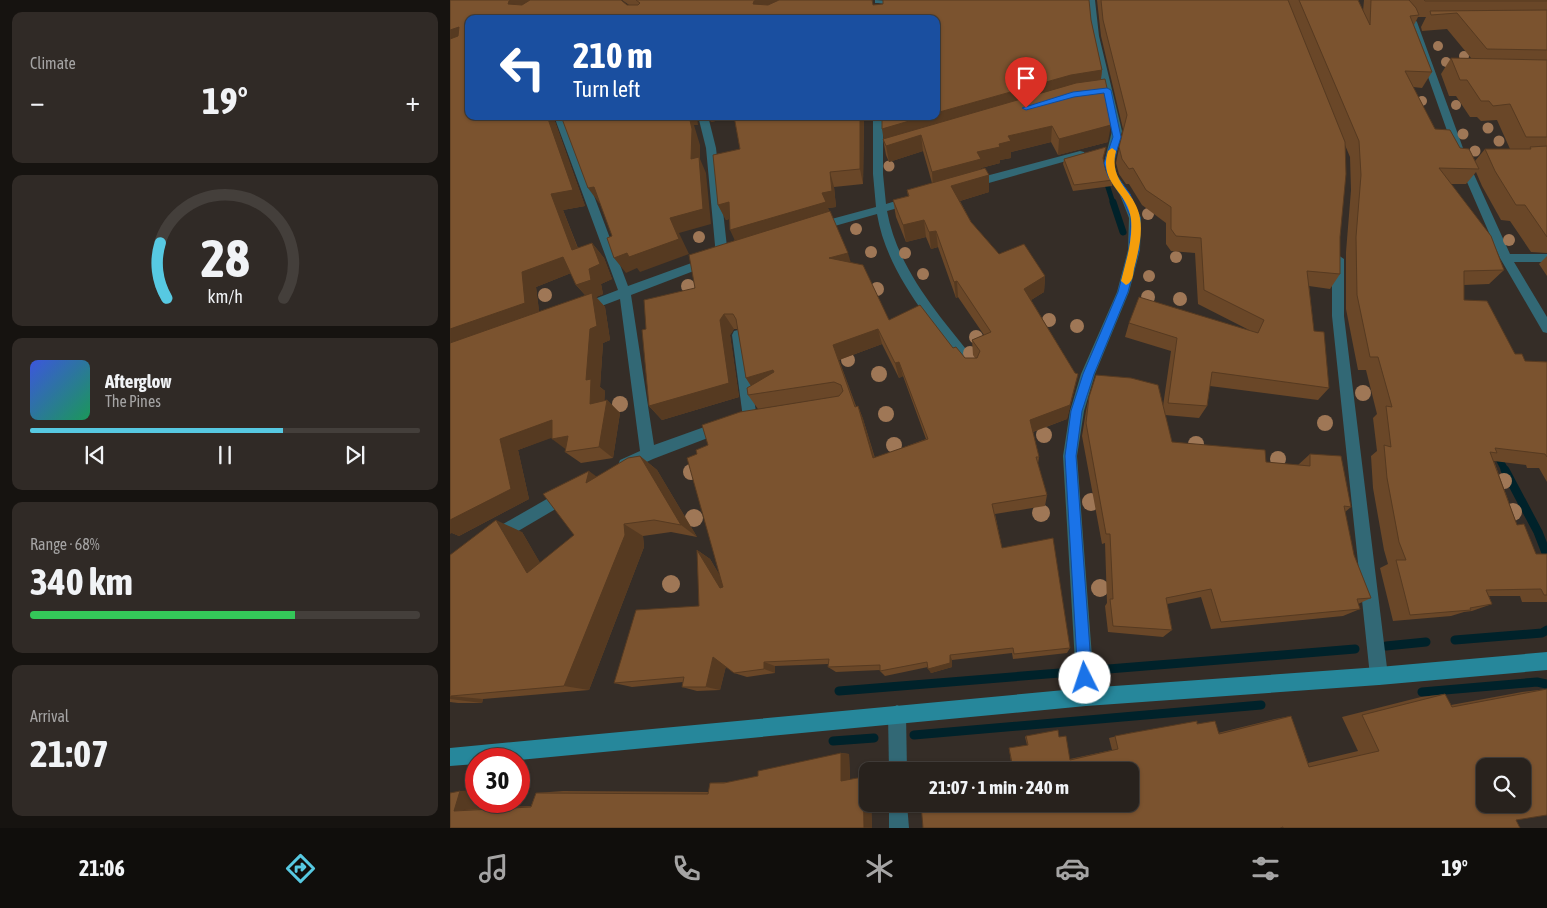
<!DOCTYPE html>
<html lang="en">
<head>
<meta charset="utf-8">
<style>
  :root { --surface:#28221d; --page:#302a26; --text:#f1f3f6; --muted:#a5a4a4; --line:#443f3b; --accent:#57c9e2 }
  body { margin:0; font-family:"Asap Condensed",sans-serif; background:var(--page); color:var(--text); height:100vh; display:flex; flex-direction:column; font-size:19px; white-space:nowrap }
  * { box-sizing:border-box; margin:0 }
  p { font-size:16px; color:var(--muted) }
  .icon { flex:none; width:28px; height:28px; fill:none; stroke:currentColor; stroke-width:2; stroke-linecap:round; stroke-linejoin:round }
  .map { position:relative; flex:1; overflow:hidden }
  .side { display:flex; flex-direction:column; gap:12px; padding:12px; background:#161310; width:450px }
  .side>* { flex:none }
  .top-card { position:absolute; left:15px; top:15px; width:475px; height:105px; border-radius:10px; box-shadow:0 1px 4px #0004,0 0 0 1px var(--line); background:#1a4fa0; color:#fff; overflow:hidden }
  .controls { position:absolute; left:1026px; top:758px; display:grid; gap:10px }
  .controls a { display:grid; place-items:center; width:55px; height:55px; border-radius:10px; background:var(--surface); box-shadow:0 1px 4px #0004,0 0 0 1px var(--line); font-size:25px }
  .speed { position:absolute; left:15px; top:748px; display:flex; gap:10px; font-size:25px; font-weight:700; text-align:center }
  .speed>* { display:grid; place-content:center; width:65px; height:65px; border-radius:50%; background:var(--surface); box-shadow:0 1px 4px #0004,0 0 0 1px var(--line); line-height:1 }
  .speed .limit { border:8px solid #d22; background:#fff; color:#111 }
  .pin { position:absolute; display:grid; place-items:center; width:42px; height:42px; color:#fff; margin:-51px -21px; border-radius:50% 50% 50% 0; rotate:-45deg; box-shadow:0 0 5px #0007 }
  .pin .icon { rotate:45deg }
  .me { position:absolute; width:55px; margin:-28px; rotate:356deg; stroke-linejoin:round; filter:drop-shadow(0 0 4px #0008) }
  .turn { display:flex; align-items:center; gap:18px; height:105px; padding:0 25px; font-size:22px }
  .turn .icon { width:65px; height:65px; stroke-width:2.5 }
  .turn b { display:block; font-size:35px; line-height:42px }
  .big { font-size:38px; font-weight:700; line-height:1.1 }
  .side .card { flex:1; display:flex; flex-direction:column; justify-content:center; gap:8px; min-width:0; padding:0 18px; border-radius:10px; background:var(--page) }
  .side .dial { align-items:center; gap:0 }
  .dial svg { height:130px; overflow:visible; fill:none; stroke:var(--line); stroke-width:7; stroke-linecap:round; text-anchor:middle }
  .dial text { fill:var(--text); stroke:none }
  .song { display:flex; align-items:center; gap:15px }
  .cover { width:60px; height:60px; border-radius:8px; background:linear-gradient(135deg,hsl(230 70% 55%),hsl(150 70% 35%)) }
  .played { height:5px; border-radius:2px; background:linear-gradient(90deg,var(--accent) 65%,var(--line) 65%) }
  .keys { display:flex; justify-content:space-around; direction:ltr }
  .heat { display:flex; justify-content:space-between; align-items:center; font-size:28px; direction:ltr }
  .charge { height:8px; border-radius:4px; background:linear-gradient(90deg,#34c759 68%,var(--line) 0) }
  .trip { position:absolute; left:409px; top:762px; width:280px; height:50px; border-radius:10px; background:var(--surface); box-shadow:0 1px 4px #0004,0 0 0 1px var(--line); font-weight:700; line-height:50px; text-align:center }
  .menu { display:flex; height:80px; justify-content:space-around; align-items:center; background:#100e0c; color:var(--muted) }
  .menu .icon { width:35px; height:35px }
  .menu .selected { color:var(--accent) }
  .menu b { font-size:22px; color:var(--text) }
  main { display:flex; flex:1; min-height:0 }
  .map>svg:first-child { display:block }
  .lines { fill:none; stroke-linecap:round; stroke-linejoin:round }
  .stream-far2 { stroke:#00222a; stroke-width:5 }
  .stream-far1 { stroke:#00222a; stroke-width:7 }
  .stream { stroke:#00222a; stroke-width:9 }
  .minor { fill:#326875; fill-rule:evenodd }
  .secondary { fill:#26879b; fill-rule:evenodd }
  .tree { fill:#9f7756 }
  .wall { fill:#6a4728; fill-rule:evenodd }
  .shaded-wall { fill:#563a21 }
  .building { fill:#7b532f; stroke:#563a21; fill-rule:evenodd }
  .route { fill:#1a73e8; stroke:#114b97 }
  .slow { fill:#f59e0b }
</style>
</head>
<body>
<main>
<section class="side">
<div class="card"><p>Climate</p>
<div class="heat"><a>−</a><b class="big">19°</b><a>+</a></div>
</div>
<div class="card dial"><svg viewBox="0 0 100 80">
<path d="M14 69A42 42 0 1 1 86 69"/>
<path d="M14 69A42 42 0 0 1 10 35" stroke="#57c9e2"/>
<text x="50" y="56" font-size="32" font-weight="700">28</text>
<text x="50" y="72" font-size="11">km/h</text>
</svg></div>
<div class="card">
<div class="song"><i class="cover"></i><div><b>Afterglow</b><p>The Pines</p></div></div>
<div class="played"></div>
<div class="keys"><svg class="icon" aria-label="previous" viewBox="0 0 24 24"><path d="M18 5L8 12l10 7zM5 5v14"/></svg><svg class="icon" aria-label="pause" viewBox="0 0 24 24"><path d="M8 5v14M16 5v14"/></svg><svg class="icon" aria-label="next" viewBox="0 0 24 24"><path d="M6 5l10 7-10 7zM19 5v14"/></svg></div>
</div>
<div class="card"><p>Range · 68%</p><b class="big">340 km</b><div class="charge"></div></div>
<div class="card"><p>Arrival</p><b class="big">21:07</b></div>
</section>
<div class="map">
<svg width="1097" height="828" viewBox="0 0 1097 828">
  <rect width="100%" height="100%" fill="#352d27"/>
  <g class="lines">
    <polyline class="stream-far2" points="655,178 663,203"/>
    <g class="stream-far1">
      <polyline points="663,202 673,232"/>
      <polyline points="1046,453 1056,472"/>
    </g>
    <g class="stream">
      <polyline points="1055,470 1088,532 1097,555"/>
      <polyline points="1005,640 1092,633 1097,630"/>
      <polyline points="936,646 976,642"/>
      <polyline points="646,670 905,649"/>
      <polyline points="389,691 622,672"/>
      <polyline points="972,692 1087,682 1097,684"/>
      <polyline points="464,735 811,705"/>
      <polyline points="383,741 424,738"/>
    </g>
    <g class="minor">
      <polygon points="425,0 451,2 455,4 451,6 428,3 425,3"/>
      <polygon points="637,0 645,0 649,36 672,131 664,163 667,175 680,194 691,218 690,250 679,292 645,374 634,411 627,456 645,697 642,703 636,706 630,703 627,697 613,456 620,411 631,374 667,292 678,250 679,218 670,195 657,176 654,163 662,131 641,36"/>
      <polygon points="940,0 948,0 967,22 1017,159 1060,254 1097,254 1097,262 1064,262 1097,317 1097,333 1093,332 1050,258 1007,159 959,23"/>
      <polygon points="104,116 114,116 178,286 258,257 264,261 262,264 181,295 204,445 271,421 276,423 278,427 276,431 203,459 175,472 170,470 168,465 170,460 190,451 170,299 133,313 129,311 127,308 129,305 168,290"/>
      <polygon points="248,116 258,116 266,148 278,256 272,260 266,256 256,148"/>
      <path d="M423 116H433V174L436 204 462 196 467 200 466 203 437 211C448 271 491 317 527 363L529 367 527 371 522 372 517 371C482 323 437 274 427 214L367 231 361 227 363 224 426 207 423 174Z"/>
      <polygon points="630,151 634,152 635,154 634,156 521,188 516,184 517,181"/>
      <polygon points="888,255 894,259 894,316 938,676 935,682 929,685 923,682 920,676 882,316 882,259"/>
      <polygon points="288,330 292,331 294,335 307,418 305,422 300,424 295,422 293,418 282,335 284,331"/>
      <polygon points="116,488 121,490 123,495 121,500 51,541 46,543 41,541 38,536 41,531"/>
      <polygon points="447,705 453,708 456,714 457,771 439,771 438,714 441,708"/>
      <polygon points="439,804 457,804 459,828 439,828"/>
    </g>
    <polygon class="secondary" points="1097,652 1097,670 929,685 636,706 69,760 26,759 26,764 0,766 0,748 636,688 929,667"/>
  </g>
  <g class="tree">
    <circle cx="988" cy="46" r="5"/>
    <circle cx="1014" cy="56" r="5"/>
    <circle cx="996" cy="62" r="5"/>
    <circle cx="972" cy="101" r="5"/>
    <circle cx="1006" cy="105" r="5"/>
    <circle cx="1038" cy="128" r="5.5"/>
    <circle cx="1013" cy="134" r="5.5"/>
    <circle cx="1049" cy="141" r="5.5"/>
    <circle cx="1025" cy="151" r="5.5"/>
    <circle cx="439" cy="166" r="5.5"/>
    <circle cx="698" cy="214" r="6"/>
    <circle cx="406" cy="229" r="6"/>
    <circle cx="249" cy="237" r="6"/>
    <circle cx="1059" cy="240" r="6"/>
    <circle cx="421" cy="252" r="6"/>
    <circle cx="455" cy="253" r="6"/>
    <circle cx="726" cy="257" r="6"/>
    <circle cx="473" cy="274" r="6"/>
    <circle cx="699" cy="276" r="6"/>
    <circle cx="238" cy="286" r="7"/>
    <circle cx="427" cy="289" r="7"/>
    <circle cx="95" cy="295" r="7"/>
    <circle cx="698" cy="297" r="7"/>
    <circle cx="730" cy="299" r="7"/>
    <circle cx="599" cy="320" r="7"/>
    <circle cx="627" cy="326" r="7"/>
    <circle cx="526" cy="337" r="7"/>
    <circle cx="520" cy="353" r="7"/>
    <circle cx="398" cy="360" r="7"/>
    <circle cx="429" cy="374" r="8"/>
    <circle cx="913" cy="393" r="8"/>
    <circle cx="170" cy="404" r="8"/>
    <circle cx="436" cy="414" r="8"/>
    <circle cx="875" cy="423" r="8"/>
    <circle cx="594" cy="435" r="8"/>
    <circle cx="746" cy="444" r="8"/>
    <circle cx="444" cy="445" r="8"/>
    <circle cx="828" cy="459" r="8"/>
    <circle cx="241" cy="472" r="8"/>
    <circle cx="1054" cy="481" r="8"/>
    <circle cx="641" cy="502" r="9"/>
    <circle cx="1063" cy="512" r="9"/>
    <circle cx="591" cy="513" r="9"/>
    <circle cx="244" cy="518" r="9"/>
    <circle cx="221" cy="584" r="9"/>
    <circle cx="650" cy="588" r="9"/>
  </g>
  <g class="wall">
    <path d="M0 0 179 5 172 0H422L423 5 641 20 652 70 651 79 658 142 608 155 601 142 561 152V158L550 160V163L531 168V169L539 175V192L510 201 521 222 549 254 595 276 594 292 581 300 625 373 628 374 617 419 583 432 589 457 588 464 597 495 595 506 545 514 552 548 620 648 617 653 563 659 562 653 502 660V667L481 673 478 667 435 676 430 671V670L386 672 378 667V664L325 666V673L297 677 284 673 276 666 270 690 247 691 232 687 233 682 182 687 164 683 249 606 247 550 260 559 270 576 379 398 308 409 298 395 301 386 296 378 288 329H284L280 335 289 397 212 420 199 406 196 329 245 288 285 240 279 219 276 220 268 205 290 149 284 117 261 122 259 116H414L413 184 384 187 386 207 378 208 400 262 439 320 503 348 515 358H525L523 355 522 340 534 335 508 297 506 298 488 247 481 249 476 237 456 242 446 217 443 200 458 196 457 190 482 183 473 151 439 162 436 155 433 139 434 138 486 19H19V116H103L135 206 113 210 128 248 142 243 154 258 162 279 151 284 153 294 146 297 155 307 160 340 153 343 150 387 155 391 154 401 157 400 170 413 163 458 131 463 115 452 116 449 102 437 68 450 79 499 9 536 2 533ZM121 273 126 285 136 296 89 312 86 287ZM432 344 449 378 453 376 476 439 425 458 413 419 408 406H406L389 360Z"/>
    <path d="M647 0H908L913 11 914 0H1097V253L1081 252 1060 221 1051 220 1032 186 1026 172 1016 184H1001L1054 270 1039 284 1014 285V300L1065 354 1075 361 1097 362V482L1089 468H1077L1076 465 1044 461 1067 525 1086 554H1097V602H1072L1070 596H1039L1042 604 1022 611 1014 612 1001 616 943 621 930 568 938 564 934 550 923 488 921 456 927 451 923 418 927 414 916 370H908L896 309V252L901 190 900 157 895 145 890 237V274L880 289 859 286 864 331 879 388 868 400 760 386 757 406 749 418 715 415 722 442 816 462 848 465 860 454 901 507 895 512 904 555 921 598 908 604 910 609 893 616 761 629 751 597 717 604 722 630 713 637 658 632 655 606 657 603 655 543 652 544 632 436 636 411 639 397 713 406 721 351 675 337 679 323 799 330 748 304 745 253 721 251 716 244V223L692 205 679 184H676L669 174 666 163 673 129 651 36ZM968 17H976L971 27 972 31 997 29 1021 58H1001L991 74 999 96H1006L1020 117H1027L1031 121 1047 120 1060 149H1035L1025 161 985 129 963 87 972 88 982 72 964 25Z"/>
    <polygon points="656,147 653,159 656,171 663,180 662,186 623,191 613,164 614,159"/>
    <polygon points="1097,256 1097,276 1089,264"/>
    <polygon points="190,456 207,470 247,537 221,532 193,536 194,547 139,690 33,699 32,703 8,703 0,702 0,555 72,532 90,563 124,535 147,477"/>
    <polygon points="1097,689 1066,820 1070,828 473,828 680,771 503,771 561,762 559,748 577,745 575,737 576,736 609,737 620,759 662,750 659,738 679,733 747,724 768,733 825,719 841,716 858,763 908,751 892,717 971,697 995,694 1001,705 1072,692"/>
    <polygon points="391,753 399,754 400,780 421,804 422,828 0,828 0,793 26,801 38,801 36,808 81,806 86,793 113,791 259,792 260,783 280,782 308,776"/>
  </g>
  <g class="shaded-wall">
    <polygon points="61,0 99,0 69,17 58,4 59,1"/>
    <polygon points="307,0 347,0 309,17 303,4 304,1"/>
    <polygon points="9,27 19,40 0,50 0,30"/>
    <polygon points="652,70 650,86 434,142 432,129 476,116 486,116 486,113 621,75"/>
    <polygon points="97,116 103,116 135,206 113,210 134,265 122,250 101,194"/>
    <polygon points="239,116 247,116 248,125 244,125 250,145 250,159 256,173 261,224 229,233 239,254 190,272 187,268 176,273 164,258 220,218 241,159"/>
    <polygon points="259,116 287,116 261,122"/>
    <polygon points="410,116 414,116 413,184 410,169"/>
    <polygon points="661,125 658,142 608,155 609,139"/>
    <polygon points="602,126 601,142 561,152 561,158 550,160 550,163 531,168 531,176 483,188 482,172 527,152 558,136"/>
    <polygon points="471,135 473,151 439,162 436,146"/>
    <polygon points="380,172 384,187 386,207 378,208 381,217 287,245 280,230 372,193"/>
    <polygon points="539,175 539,192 503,203 501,186"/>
    <polygon points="144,187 155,202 149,203 138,188"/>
    <polygon points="279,202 286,217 276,220 268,205"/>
    <polygon points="474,220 476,237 456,242 453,225"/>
    <polygon points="486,231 488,247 481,249 479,232"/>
    <polygon points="142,243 154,258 162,279 151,284 153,294 146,297 155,307 160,340 153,343 150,387 155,391 154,416 140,404 136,380 139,299 126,285 139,269"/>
    <polygon points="398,253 403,270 379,258"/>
    <polygon points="113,257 126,271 86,287 90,317 0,349 0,329 72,272"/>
    <polygon points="595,276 594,292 573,305 574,289"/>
    <polygon points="507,281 508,297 506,298 504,282"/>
    <polygon points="274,314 284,329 280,335 289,397 212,420 199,406 270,320"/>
    <polygon points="428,329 432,344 389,360 411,420 383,345"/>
    <polygon points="449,362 453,376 449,378 445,363"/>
    <polygon points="323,370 331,385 305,392 296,378"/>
    <polygon points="628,374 617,419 579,433 580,420"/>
    <polygon points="157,400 170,413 163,458 149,447"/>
    <polygon points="408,406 413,419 428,470 423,458"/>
    <polygon points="102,420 118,432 68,450 79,499 9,536 2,533 0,534 0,520 50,439"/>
    <polygon points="118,436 118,451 102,439"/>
    <polygon points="190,456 207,470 247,537 231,525"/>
    <polygon points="139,471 158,485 136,483"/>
    <polygon points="46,520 72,532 102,583 77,573"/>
    <polygon points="174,524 193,536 194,547 139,690 114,686"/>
    <polygon points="247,550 260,559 282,596 270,588"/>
    <polygon points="500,655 502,660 502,667 481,673 478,669"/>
    <polygon points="263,657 277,662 270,690 256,687"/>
    <polygon points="314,662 325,666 325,673 314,669"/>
    <polygon points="1,696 33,699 32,703 0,699"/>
    <polygon points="391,753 399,754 400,780 391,781"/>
    <polygon points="413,777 418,777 418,804 421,804 422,828 414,828"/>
    <polygon points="26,790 26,801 38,801 36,808 4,811 10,791"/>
  </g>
  <g class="building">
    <polygon points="0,0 61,0 59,1 58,4 72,5 80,0 171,0 177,5 188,5 190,3 186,0 307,0 304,1 303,4 318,5 329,0 422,0 423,5 433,4 433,0 639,0 641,20 652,70 621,75 486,113 486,19 19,19 19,116 97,116 123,190 101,194 122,250 142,243 150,264 139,269 141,280 126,285 113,257 72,272 75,303 0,329 0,39 8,36 9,27 0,30"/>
    <polygon points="651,0 838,0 895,142 896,174 890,237 890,274 857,271 864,331 874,332 879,388 762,372 757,406 718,403 727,338 679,323 689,297 808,333 814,320 754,290 751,238 726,236 721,229 721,207 696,190 683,168 679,169 672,159 669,147 677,115 653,20"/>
    <polygon points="849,0 908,0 920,25 921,0 959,0 966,8 969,15 960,16 982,72 955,71 985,129 1000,130 1010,148 1019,149 1029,169 989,168 1041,236 1054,270 1014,271 1014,300 1037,301 1065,354 1072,354 1075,361 1097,362 1097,457 1095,454 1045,448 1047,453 1040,452 1067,525 1074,524 1086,554 1097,554 1097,595 1094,595 1091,589 1036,590 1042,604 1020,608 1021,610 960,615 946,560 956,560 949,542 937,478 934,445 941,447 936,406 942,407 928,357 920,357 907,295 906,237 911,175 909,141"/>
    <polygon points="974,0 1097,0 1097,1 975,1"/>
    <polygon points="1097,10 1097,50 1037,49 1007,13 981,15 980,11"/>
    <polygon points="1001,58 1097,60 1097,137 1076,137 1060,104 1043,106 1039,101 1031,101 1017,80 1010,80"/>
    <polygon points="655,79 663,115 661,125 609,139 602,126 558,136 561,141 549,144 550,147 527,152 531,159 482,172 471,135 436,146 433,139 626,83"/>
    <polygon points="111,116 239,116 242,129 241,159 249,157 253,209 220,218 229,239 179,257 177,253 164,258 157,238 162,236 144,187 138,188"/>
    <polygon points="284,116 410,116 410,169 380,172 382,191 372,193 376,202 280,230 279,202 268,205 263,155 290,149"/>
    <polygon points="432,116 476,116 432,129"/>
    <polygon points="1097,146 1097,237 1075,205 1066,205 1045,171 1035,149 1081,149 1080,147"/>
    <polygon points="656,147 653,158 656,171 663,180 624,185 614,159"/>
    <path d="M535 168 539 175 501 186 521 222 549 254 574 244 595 276 574 289 625 373 628 374 620 405 580 420 589 457H586L597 495 542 504 552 548 603 538 620 648 564 654 563 648 500 655V663L478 669 477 662 430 671V665L378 667 379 659 314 662V669L284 673 263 657 256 687H232L234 677 164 683 186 610 249 606 247 550 270 588 273 587 237 458 247 454 246 450 258 445 252 425 290 412 389 396 393 391 391 385 384 382 298 395 297 388 324 372 323 370 296 378 286 319 283 314H274L270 320 279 383 199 406 192 330 196 329 194 300 245 288 239 255 380 211 398 253 379 258 413 265 439 320 470 305 503 348 506 347 515 358H527L530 351 522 340 541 332 507 281 504 282 486 231 479 232 474 220 453 225 443 200 459 196 457 190ZM428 329 445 363 449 362 478 439 423 458 408 406 405 407 383 345Z"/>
    <polygon points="142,293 147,326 140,329 136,380 141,379 140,404 157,400 149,447 115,452 118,436 102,439 102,420 50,439 61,489 0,520 0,343"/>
    <polygon points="646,375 681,378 708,385 722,442 815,450 816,462 860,466 860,454 891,456 901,507 894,506 904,555 921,598 907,599 910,609 771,622 761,589 716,598 722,630 663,626 660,599 663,599 660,534 656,534 636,423 639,397"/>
    <polygon points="190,456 231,525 204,520 174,524 175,535 114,686 1,696 0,699 0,555 46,520 77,573 124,535 93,494 139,471 136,483 178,458"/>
    <path d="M1097 689V815L1066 820 1070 828H833V827L830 828H473L471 804H680V771H506L562 763 559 748 578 745 576 736 608 730 609 737 616 736 620 760 668 749 665 736 686 732 747 721V724L765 721 769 734 841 716 859 767 929 751 912 715 995 694 1002 707ZM1035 766H1072V804H1035Z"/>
    <polygon points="391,753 391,781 413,777 414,828 0,828 0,793 10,791 4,811 81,807 86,793 258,794 260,783 274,783 308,776 308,771"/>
  </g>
  <polygon class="route" points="657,88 661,90 671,137 663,163 666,175 680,194 690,218 689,250 678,292 644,374 632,411 626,456 642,678 640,683 635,685 630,683 628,678 615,456 621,411 633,374 668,292 679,250 681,218 671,195 658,176 654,163 663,137 654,93 624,97 576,110 572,108 623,92"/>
  <path class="slow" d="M662 148 666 151C658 183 686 191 690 218 693 234 688 253 684 269 683 275 683 282 676 285L671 281C676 261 683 240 681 219 678 191 648 184 658 151Z"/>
</svg>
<div class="controls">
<a><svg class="icon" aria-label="search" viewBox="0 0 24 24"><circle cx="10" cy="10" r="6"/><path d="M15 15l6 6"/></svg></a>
</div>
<div class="speed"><div class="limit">30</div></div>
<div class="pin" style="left:576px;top:108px;background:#d93025"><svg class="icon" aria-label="arrive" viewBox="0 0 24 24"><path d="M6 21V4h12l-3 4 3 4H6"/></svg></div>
<svg class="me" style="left:635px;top:678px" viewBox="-20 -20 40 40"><circle r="19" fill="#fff"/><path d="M0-13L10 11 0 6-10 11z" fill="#1a73e8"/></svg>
<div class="trip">21:07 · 1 min · 240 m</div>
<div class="top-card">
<div class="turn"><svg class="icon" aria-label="left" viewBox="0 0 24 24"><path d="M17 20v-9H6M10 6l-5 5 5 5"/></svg><div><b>210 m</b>Turn left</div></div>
</div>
</div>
</main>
<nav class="menu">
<b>21:06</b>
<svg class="icon selected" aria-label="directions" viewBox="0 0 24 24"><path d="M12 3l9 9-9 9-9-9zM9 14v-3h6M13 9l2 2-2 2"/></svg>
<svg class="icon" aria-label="music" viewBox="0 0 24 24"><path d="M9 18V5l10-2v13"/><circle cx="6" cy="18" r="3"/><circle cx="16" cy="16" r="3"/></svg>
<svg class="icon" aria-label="phone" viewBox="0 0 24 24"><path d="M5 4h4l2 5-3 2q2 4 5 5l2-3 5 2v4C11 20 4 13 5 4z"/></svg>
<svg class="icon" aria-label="climate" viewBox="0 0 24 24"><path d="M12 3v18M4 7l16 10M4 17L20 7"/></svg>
<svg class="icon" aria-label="car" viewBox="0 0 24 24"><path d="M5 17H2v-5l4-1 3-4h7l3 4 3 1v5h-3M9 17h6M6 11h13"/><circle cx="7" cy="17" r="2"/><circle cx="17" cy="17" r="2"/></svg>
<svg class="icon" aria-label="filters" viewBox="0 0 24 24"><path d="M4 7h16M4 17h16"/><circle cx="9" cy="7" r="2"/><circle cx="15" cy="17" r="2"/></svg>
<b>19°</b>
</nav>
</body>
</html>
